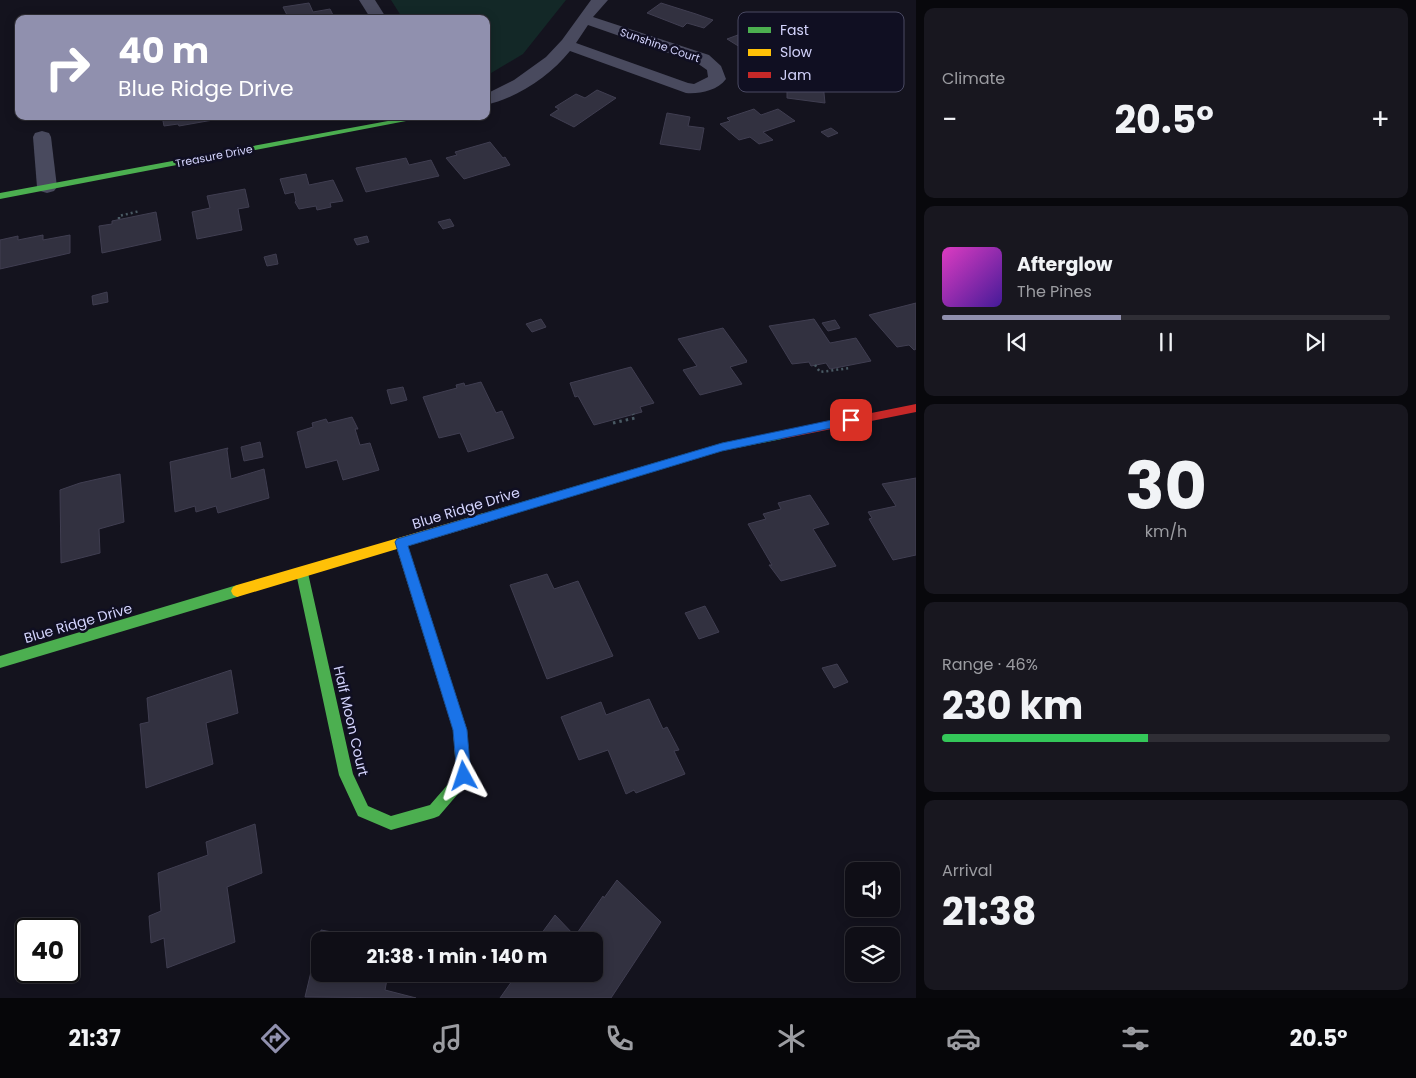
<!DOCTYPE html>
<html lang="en">
<head>
<meta charset="utf-8">
<style>
  :root { --surface:#0f0e16; --page:#18171f; --text:#f1f3f6; --muted:#9b9ca1; --line:#2f2e35; --accent:#9090ae }
  body { margin:0; font-family:Poppins,sans-serif; background:var(--page); color:var(--text); height:100vh; display:flex; flex-direction:column; font-size:19px; white-space:nowrap }
  * { box-sizing:border-box; margin:0 }
  p { font-size:16px; color:var(--muted) }
  .icon { flex:none; width:28px; height:28px; fill:none; stroke:currentColor; stroke-width:2; stroke-linecap:round; stroke-linejoin:round }
  .map { position:relative; flex:1; overflow:hidden }
  .details { display:flex; flex-direction:column; gap:8px; padding:8px; background:#08080c; width:500px }
  .details>* { flex:none }
  .banner { position:absolute; left:15px; top:15px; width:475px; height:105px; border-radius:10px; box-shadow:0 2px 12px #0003,0 0 0 1px var(--line); background:#9090ae; color:#fff; overflow:hidden }
  .tools { position:absolute; left:845px; top:862px; display:grid; gap:10px }
  .tools a { display:grid; place-items:center; width:55px; height:55px; border-radius:10px; background:var(--surface); box-shadow:0 2px 12px #0003,0 0 0 1px var(--line); font-size:25px }
  .speed { position:absolute; left:15px; top:918px; display:flex; gap:10px; font-size:25px; font-weight:700; text-align:center }
  .speed>* { display:grid; place-content:center; width:65px; height:65px; border-radius:50%; background:var(--surface); box-shadow:0 2px 12px #0003,0 0 0 1px var(--line); line-height:1 }
  .speed .limit { border:2px solid #111; border-radius:8px; background:#fff; color:#111 }
  .pin { position:absolute; display:grid; place-items:center; width:42px; height:42px; color:#fff; margin:-21px; border-radius:10px; box-shadow:0 2px 8px #0006 }
  .me { position:absolute; width:55px; margin:-28px; rotate:355deg; stroke-linejoin:round; filter:drop-shadow(0 0 4px #0008) }
  .turn { display:flex; align-items:center; gap:18px; height:105px; padding:0 20px; font-size:22px }
  .turn .icon { width:65px; height:65px; stroke-width:2.5 }
  .turn b { display:block; font-size:35px; line-height:42px }
  .big { font-size:38px; font-weight:700; line-height:1.1 }
  .details .card { flex:1; display:flex; flex-direction:column; justify-content:center; gap:8px; min-width:0; padding:0 18px; border-radius:10px; background:var(--page) }
  .details .dial { align-items:center; gap:0 }
  .dial b { font-size:65px; line-height:1 }
  .song { display:flex; align-items:center; gap:15px }
  .cover { width:60px; height:60px; border-radius:8px; background:linear-gradient(135deg,hsl(310 70% 55%),hsl(260 70% 35%)) }
  .played { height:5px; border-radius:2px; background:linear-gradient(90deg,var(--accent) 40%,var(--line) 40%) }
  .keys { display:flex; justify-content:space-around; direction:ltr }
  .heat { display:flex; justify-content:space-between; align-items:center; font-size:28px; direction:ltr }
  .charge { height:8px; border-radius:4px; background:linear-gradient(90deg,#34c759 46%,var(--line) 0) }
  .trip { position:absolute; left:311px; top:932px; width:292px; height:50px; border-radius:10px; background:var(--surface); box-shadow:0 2px 12px #0003,0 0 0 1px var(--line); font-weight:700; line-height:50px; text-align:center }
  .menu { display:flex; height:80px; justify-content:space-around; align-items:center; background:#060609; color:var(--muted) }
  .menu .icon { width:35px; height:35px }
  .menu .active { color:var(--accent) }
  .menu b { font-size:22px; color:var(--text) }
  main { display:flex; flex:1; min-height:0 }
  .map>svg:first-child { display:block }
  .green { fill:#132827 }
  .building { fill:#323140; stroke:#403e51 }
  .lines { fill:none; stroke-linecap:round; stroke-linejoin:round }
  .path-far1 { stroke:#4a5a64; stroke-width:2.5; stroke-dasharray:2 3; stroke-linecap:butt }
  .path { stroke:#4a5a64; stroke-width:3; stroke-dasharray:2.5 4; stroke-linecap:butt }
  .street { fill:#494a5e; fill-rule:evenodd }
  .fast { fill:#4caf50; fill-rule:evenodd }
  .slow { fill:#ffc107; fill-rule:evenodd }
  .jam { fill:#c62828; fill-rule:evenodd }
  .route { fill:#1a73e8; stroke:#114b97 }
  .labels { text-anchor:middle; stroke-width:5; stroke-linejoin:round; paint-order:stroke }
  .far-street-label { font-size:11px; fill:#d3d3fc; stroke:#100f22 }
  .street-label { font-size:14px; fill:#d3d3fc; stroke:#100f22 }
  .key { fill:#100f22; stroke:#4a4a63; stroke-width:1 }
  .key-label { font-size:14px; fill:#d3d3fc }
</style>
</head>
<body>
<main>
<div class="map">
<svg width="916" height="998" viewBox="0 0 916 998">
  <rect width="100%" height="100%" fill="#14131e"/>
  <polygon class="green" points="391,0 566,0 523,54 486,76 486,19 403,19"/>
  <g class="building">
    <polygon points="309,3 313,12 330,9 335,19 289,19 283,7"/>
    <polygon points="661,3 696,14 713,20 704,28 687,23 683,27 647,13"/>
    <polygon points="746,32 752,36 763,32 796,51 772,60 751,51 748,52 727,39"/>
    <polygon points="771,77 823,83 825,103 787,98 787,90 771,88"/>
    <polygon points="597,90 616,98 574,127 550,115 559,109 555,107 576,94 585,98"/>
    <polygon points="754,109 761,115 778,109 795,121 763,132 773,140 759,144 750,137 739,140 720,124 730,121 727,118"/>
    <polygon points="667,113 690,117 688,126 704,128 700,150 660,144"/>
    <polygon points="162,116 212,116 213,120 179,126 178,124 164,126"/>
    <polygon points="831,128 838,133 828,137 821,132"/>
    <polygon points="490,142 503,158 505,157 510,165 464,179 446,158 457,155 455,152"/>
    <polygon points="406,158 409,165 431,160 439,176 366,192 356,168"/>
    <polygon points="306,174 309,185 333,180 343,201 330,203 331,207 317,210 316,206 299,209 295,202 296,201 294,192 285,194 280,179"/>
    <polygon points="245,189 249,207 238,209 242,230 197,239 192,212 210,208 207,196"/>
    <polygon points="156,212 161,240 102,253 99,226 112,224 112,221"/>
    <polygon points="450,219 454,226 443,229 438,222"/>
    <polygon points="43,235 43,240 70,235 70,253 0,269 0,240 18,236 18,240"/>
    <polygon points="367,236 369,242 357,245 354,239"/>
    <polygon points="276,254 278,264 267,266 264,257"/>
    <polygon points="107,292 108,302 93,305 92,296"/>
    <polygon points="916,303 916,349 914,350 909,345 897,347 869,315"/>
    <polygon points="541,319 546,327 532,332 526,324"/>
    <polygon points="814,319 830,343 856,338 871,361 830,369 826,363 811,366 809,362 792,364 769,326"/>
    <polygon points="835,320 840,328 828,331 822,323"/>
    <polygon points="723,328 747,361 746,361 747,362 730,367 742,384 700,395 683,370 697,366 678,339"/>
    <polygon points="631,367 654,403 640,407 642,412 594,425 578,396 575,397 570,383"/>
    <polygon points="481,382 496,413 502,411 514,438 468,452 460,433 439,438 423,397 457,388 456,385 464,383 465,386"/>
    <polygon points="403,387 407,400 391,404 387,390"/>
    <polygon points="352,417 358,429 355,429 360,445 370,443 379,470 343,480 337,460 306,468 297,432 313,427 312,423 326,419 328,423"/>
    <polygon points="260,442 263,457 244,461 241,447"/>
    <polygon points="228,448 227,450 231,479 264,469 269,498 218,513 216,506 196,512 195,506 175,512 170,462"/>
    <polygon points="120,474 124,522 99,529 100,553 61,563 60,490 80,483"/>
    <polygon points="916,478 916,555 893,560 869,519 872,518 868,512 896,506 882,484"/>
    <polygon points="810,495 829,524 813,529 836,566 781,581 769,565 772,565 748,524 766,519 763,514 781,509 778,503"/>
    <polygon points="547,574 554,589 578,581 613,656 547,679 510,585"/>
    <polygon points="705,606 719,632 699,639 685,613"/>
    <polygon points="837,664 848,682 834,688 822,668"/>
    <polygon points="231,670 238,713 206,723 213,764 146,788 140,724 149,722 147,698"/>
    <polygon points="649,699 663,729 667,727 679,750 674,751 685,774 636,793 634,790 626,794 608,750 579,760 561,717 601,702 606,715"/>
    <polygon points="255,824 262,873 227,887 235,942 167,968 164,938 151,943 149,916 161,911 158,873 208,855 206,842"/>
    <polygon points="617,880 661,922 611,998 500,998 517,974 595,974 595,941 536,941 555,915 575,936 603,896 604,898"/>
    <polygon points="321,930 381,941 320,941 320,974 388,974 385,990 416,998 305,997"/>
  </g>
  <g class="lines">
    <g class="path-far1">
      <polyline points="119,219 119,216 140,211"/>
      <polyline points="815,365 820,372 850,368"/>
    </g>
    <polyline class="path" points="613,423 635,418 633,414"/>
    <g class="street">
      <polygon points="359,0 375,0 387,19 371,19"/>
      <path d="M591 0H608L593 17 709 55 721 66 726 79C717 91 699 94 686 93L570 51C550 76 517 98 486 105V94L514 80 546 57 562 40ZM588 25 697 63 707 70 708 77 694 84 688 83 576 43Z"/>
      <polygon points="42,131 49,133 51,137 57,187 54,191 47,193 40,191 37,187 33,137 35,133"/>
    </g>
    <g class="fast">
      <polygon points="415,116 432,116 0,199 0,193"/>
      <polygon points="782,431 787,435 782,439 722,451 484,523 480,522 478,518 480,514 484,513 722,443"/>
      <polygon points="302,567 306,569 308,573 353,774 368,806 391,816 430,805 457,774 458,764 463,762 468,764 471,776 469,781 439,816 434,818 391,830 358,816 339,775 296,573 298,569"/>
      <polygon points="237,585 241,587 243,591 241,595 237,597 0,668 0,656"/>
    </g>
    <polygon class="slow" points="484,513 488,514 490,518 488,522 408,546 467,730 470,769 468,774 463,776 458,774 456,769 453,730 397,549 237,597 233,595 231,591 233,587 237,585"/>
    <polygon class="jam" points="916,404 916,412 782,439 777,435 782,431"/>
  </g>
  <polygon class="route" points="851,416 856,420 855,423 722,451 408,546 467,730 471,776 469,781 464,783 459,781 457,776 453,730 395,542 397,539 722,443"/>
  <g class="labels">
    <g class="far-street-label">
      <text transform="translate(660 45) rotate(19)" y="4">Sunshine Court</text>
      <text transform="translate(214 156) rotate(-11)" y="4">Treasure Drive</text>
    </g>
    <g class="street-label">
      <text transform="translate(466 508) rotate(-17)" y="5">Blue Ridge Drive</text>
      <text transform="translate(78 623) rotate(-16)" y="5">Blue Ridge Drive</text>
      <text transform="translate(351 721) rotate(77)" y="5">Half Moon Court</text>
    </g>
  </g>
  <rect x="738" y="12" width="166" height="80" rx="8" class="key"/>
  <rect x="748" y="27" width="23" height="6" fill="#4caf50"/>
  <rect x="748" y="49" width="23" height="7" fill="#ffc107"/>
  <rect x="748" y="72" width="23" height="6" fill="#c62828"/>
  <g class="key-label">
    <text x="780" y="35">Fast</text>
    <text x="780" y="57">Slow</text>
    <text x="780" y="80">Jam</text>
  </g>
</svg>
<div class="tools">
<a><svg class="icon" aria-label="sound" viewBox="0 0 24 24"><path d="M4 9h4l5-4v14l-5-4H4zM17 9q2 3 0 6"/></svg></a>
<a><svg class="icon" aria-label="layers" viewBox="0 0 24 24"><path d="M12 4l9 5-9 5-9-5zM3 14l9 5 9-5"/></svg></a>
</div>
<div class="speed"><div class="limit">40</div></div>
<div class="pin" style="left:851px;top:420px;background:#d93025"><svg class="icon" aria-label="arrive" viewBox="0 0 24 24"><path d="M6 21V4h12l-3 4 3 4H6"/></svg></div>
<svg class="me" style="left:464px;top:776px" viewBox="-20 -20 40 40"><path d="M0-17L14 15 0 8-14 15z" fill="#1a73e8" stroke="#fff" stroke-width="4"/></svg>
<div class="trip">21:38 · 1 min · 140 m</div>
<div class="banner">
<div class="turn"><svg class="icon" aria-label="right" viewBox="0 0 24 24"><path d="M7 20v-9h11M14 6l5 5-5 5"/></svg><div><b>40 m</b>Blue Ridge Drive</div></div>
</div>
</div>
<section class="details">
<div class="card"><p>Climate</p>
<div class="heat"><a>−</a><b class="big">20.5°</b><a>+</a></div>
</div>
<div class="card">
<div class="song"><i class="cover"></i><div><b>Afterglow</b><p>The Pines</p></div></div>
<div class="played"></div>
<div class="keys"><svg class="icon" aria-label="previous" viewBox="0 0 24 24"><path d="M18 5L8 12l10 7zM5 5v14"/></svg><svg class="icon" aria-label="pause" viewBox="0 0 24 24"><path d="M8 5v14M16 5v14"/></svg><svg class="icon" aria-label="next" viewBox="0 0 24 24"><path d="M6 5l10 7-10 7zM19 5v14"/></svg></div>
</div>
<div class="card dial"><b>30</b><p>km/h</p></div>
<div class="card"><p>Range · 46%</p><b class="big">230 km</b><div class="charge"></div></div>
<div class="card"><p>Arrival</p><b class="big">21:38</b></div>
</section>
</main>
<nav class="menu">
<b>21:37</b>
<svg class="icon active" aria-label="directions" viewBox="0 0 24 24"><path d="M12 3l9 9-9 9-9-9zM9 14v-3h6M13 9l2 2-2 2"/></svg>
<svg class="icon" aria-label="music" viewBox="0 0 24 24"><path d="M9 18V5l10-2v13"/><circle cx="6" cy="18" r="3"/><circle cx="16" cy="16" r="3"/></svg>
<svg class="icon" aria-label="phone" viewBox="0 0 24 24"><path d="M5 4h4l2 5-3 2q2 4 5 5l2-3 5 2v4C11 20 4 13 5 4z"/></svg>
<svg class="icon" aria-label="climate" viewBox="0 0 24 24"><path d="M12 3v18M4 7l16 10M4 17L20 7"/></svg>
<svg class="icon" aria-label="car" viewBox="0 0 24 24"><path d="M5 17H2v-5l4-1 3-4h7l3 4 3 1v5h-3M9 17h6M6 11h13"/><circle cx="7" cy="17" r="2"/><circle cx="17" cy="17" r="2"/></svg>
<svg class="icon" aria-label="filters" viewBox="0 0 24 24"><path d="M4 7h16M4 17h16"/><circle cx="9" cy="7" r="2"/><circle cx="15" cy="17" r="2"/></svg>
<b>20.5°</b>
</nav>
</body>
</html>
